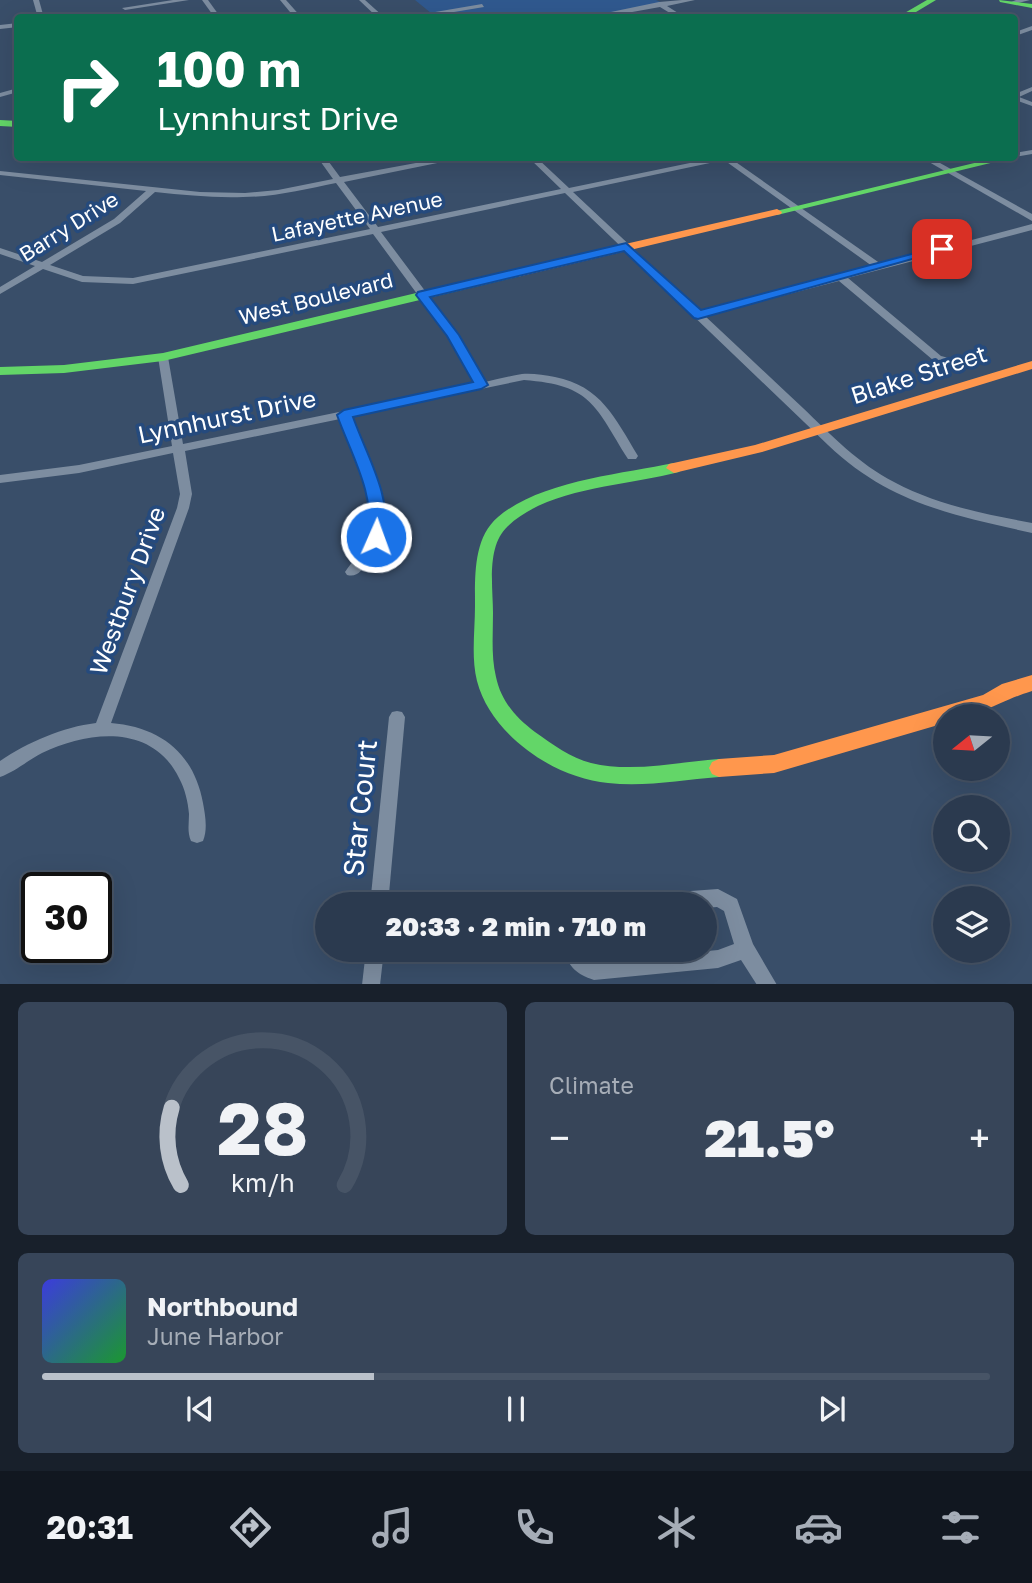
<!DOCTYPE html>
<html lang="en">
<head>
<meta charset="utf-8">
<style>
  :root { --surface:#2b3a4f; --page:#374559; --text:#f1f3f6; --muted:#a6adb7; --line:#475466; --accent:#bac1ca }
  body { margin:0; font-family:"Golos Text",sans-serif; background:var(--page); color:var(--text); height:100vh; display:flex; flex-direction:column; font-size:26px; white-space:nowrap }
  * { box-sizing:border-box; margin:0 }
  p { font-size:23px; color:var(--muted) }
  .icon { flex:none; width:38px; height:38px; fill:none; stroke:currentColor; stroke-width:2; stroke-linecap:round; stroke-linejoin:round }
  .map { position:relative; height:984px; overflow:hidden }
  .side { display:flex; flex-direction:column; gap:18px; padding:18px; background:#18202b; flex:1 }
  .side>* { flex:none }
  .hud { position:absolute; left:14px; top:14px; width:1004px; height:147px; border-radius:7px; box-shadow:0 7px 28px #0002,0 0 0 2px var(--line); background:#0b6e4f; color:#fff; overflow:hidden }
  .needle { width:46px; rotate:252deg }
  .fabs { position:absolute; left:933px; top:704px; display:grid; gap:14px }
  .fabs a { display:grid; place-items:center; width:77px; height:77px; border-radius:50%; background:var(--surface); box-shadow:0 7px 28px #0002,0 0 0 2px var(--line); font-size:35px }
  .speed { position:absolute; left:21px; top:872px; display:flex; gap:14px; font-size:35px; font-weight:700; text-align:center }
  .speed>* { display:grid; place-content:center; width:91px; height:91px; border-radius:50%; background:var(--surface); box-shadow:0 7px 28px #0002,0 0 0 2px var(--line); line-height:1 }
  .speed .limit { border:4px solid #111; border-radius:10px; background:#fff; color:#111 }
  .pin { position:absolute; display:grid; place-items:center; width:60px; height:60px; color:#fff; margin:-30px; border-radius:14px; box-shadow:0 4px 10px #0006 }
  .me { position:absolute; width:77px; margin:-38px; rotate:2deg; stroke-linejoin:round; filter:drop-shadow(0 0 5px #0008) }
  .turn { display:flex; align-items:center; gap:24px; height:147px; padding:0 28px; font-size:32px }
  .turn .icon { width:91px; height:91px; stroke-width:2.5 }
  .turn b { display:block; font-size:49px; line-height:60px }
  .big { font-size:52px; font-weight:800; line-height:1.1 }
  .side .tile { flex:1; display:flex; flex-direction:column; justify-content:center; gap:10px; min-width:0; padding:0 24px; border-radius:10px; background:var(--page) }
  .side .dial { align-items:center; gap:0 }
  .dial svg { height:182px; overflow:visible; fill:none; stroke:var(--line); stroke-width:7; stroke-linecap:round; text-anchor:middle }
  .dial text { fill:var(--text); stroke:none }
  .song { display:flex; align-items:center; gap:21px }
  .cover { width:84px; height:84px; border-radius:10px; background:linear-gradient(135deg,hsl(240 70% 55%),hsl(130 70% 35%)) }
  .played { height:7px; border-radius:4px; background:linear-gradient(90deg,var(--accent) 35%,var(--line) 35%) }
  .keys { display:flex; justify-content:space-around; direction:ltr }
  .heat { display:flex; justify-content:space-between; align-items:center; font-size:38px; direction:ltr }
  .side .tiles { flex:1; display:grid; gap:18px; grid-template-columns:1fr 1fr }
  .tile:last-child { grid-column:span 2 }
  .trip { position:absolute; left:315px; top:892px; width:402px; height:70px; border-radius:35px; background:var(--surface); box-shadow:0 7px 28px #0002,0 0 0 2px var(--line); font-weight:800; line-height:70px; text-align:center }
  .menu { display:flex; height:112px; justify-content:space-around; align-items:center; background:#111720; color:var(--muted) }
  .menu .icon { width:49px; height:49px }
  .menu .active { color:var(--accent) }
  .menu b { font-size:32px; color:var(--text) }
  .map>svg:first-child { display:block }
  .green { fill:#30598f }
  .lines { fill:none; stroke-linecap:round; stroke-linejoin:round }
  .street { fill:#7d8da0; fill-rule:evenodd }
  .fast { fill:#63d668; fill-rule:evenodd }
  .slow { fill:#ff974d; fill-rule:evenodd }
  .route { fill:#1a73e8; stroke:#114b97; stroke-width:2 }
  .labels { text-anchor:middle; stroke-width:7; stroke-linejoin:round; paint-order:stroke }
  .far-street-label { font-size:21px; fill:#fff; stroke:#254a7d }
  .street-label { font-size:24px; fill:#fff; stroke:#254a7d }
  .near-street-label { font-size:28px; fill:#fff; stroke:#254a7d }
</style>
</head>
<body>
<div class="map">
<svg width="1032" height="985" viewBox="0 0 1032 985">
  <rect width="100%" height="100%" fill="#394e69"/>
  <polygon class="green" points="415,0 656,0 665,4 585,17 442,18 436,13 431,13"/>
  <g class="lines">
    <g class="street">
      <polygon points="33,0 39,0 44,18 38,18"/>
      <polygon points="173,0 189,0 125,10 122,8"/>
      <polygon points="202,0 208,0 221,18 215,18"/>
      <polygon points="280,0 286,0 302,18 295,18"/>
      <polygon points="359,0 365,0 385,18 378,18"/>
      <polygon points="682,0 695,0 667,6 686,18 678,18 660,7 599,18 582,18 659,2"/>
      <polygon points="1016,0 1030,0 1014,4 1011,2"/>
      <polygon points="482,4 484,7 418,18 400,18"/>
      <polygon points="18,23 18,27 0,29 0,25"/>
      <polygon points="1032,26 1032,30 1015,36 1015,32"/>
      <polygon points="1032,87 1032,91 1019,97 1032,102 1032,106 1015,100 1015,94"/>
      <polygon points="18,88 18,92 0,97 0,93"/>
      <polygon points="1032,150 1032,154 1015,157 1015,153"/>
      <path d="M318 158H326L340 177 443 158H456L452 160 344 182 378 227 561 189 529 158H537L569 188 714 158H730L881 264 1032 224V230L848 278 941 356 968 363 969 365 968 367 964 368 933 360 839 281 705 316C738 347 770 377 803 408 831 435 859 464 894 482 937 505 985 514 1032 523V533C952 515 889 503 828 445L565 193 381 232 458 335 485 382C497 379 510 376 522 374 532 373 544 375 555 377 601 386 615 418 638 456L636 459H628C595 406 592 385 524 380L350 416C370 463 403 514 368 562 362 569 358 578 347 575L345 572C352 561 363 552 368 540 383 504 353 452 340 419L185 451 192 494 189 508 111 723C160 727 194 753 203 803 205 814 208 829 203 841L197 843 191 841C187 832 189 823 189 814 188 802 185 789 179 778 152 723 88 731 42 753 28 760 15 772 0 777V761C28 742 63 727 96 723L177 508 180 494 173 453 79 473 0 483V475L79 465 172 446 158 357 163 354 168 357 183 444 475 384 448 336 373 234 133 284 82 282 43 269 0 294V287L35 266 0 254V248L42 262 114 219 146 191 0 175V171L200 192 245 193 278 190 333 179ZM724 160 872 266 700 311 573 192ZM336 183 370 229 133 278 83 276 50 265 120 223 155 192C184 195 214 198 243 197 275 197 306 189 336 183Z"/>
      <polygon points="922,158 931,158 1032,214 1032,221"/>
      <polygon points="397,711 402,712 405,717 388,905 370,905 389,717 392,712"/>
      <path d="M718 889 737 899 753 944 777 985H757L741 960 718 968 594 980C576 974 570 968 563 950H583L589 960 594 962 718 950 734 944 724 911 717 907 705 908V905H613L616 899 622 896Z"/>
      <polygon points="366,950 384,950 380,985 362,985"/>
    </g>
    <g class="fast">
      <polygon points="927,0 936,0 906,18 896,18"/>
      <polygon points="999,0 1032,4 1032,8 1000,2"/>
      <polygon points="0,120 18,121 18,127 0,126"/>
      <polygon points="995,158 1011,158 777,215 772,212"/>
      <polygon points="517,269 523,273 521,276 163,361 64,373 0,375 0,367 64,365 163,353"/>
      <path d="M674 463 679 464 682 468 679 472C627 486 549 487 508 526 486 546 493 587 493 613 493 634 491 656 496 677 501 701 516 718 535 732 552 744 571 758 591 763 632 773 678 762 719 759L726 762 729 768 726 774 719 777C682 780 645 787 608 783 554 778 491 735 477 681 471 657 475 631 475 606 475 577 473 538 498 517 540 481 621 474 674 463Z"/>
    </g>
    <g class="slow">
      <polygon points="777,209 782,212 781,214 517,277 511,273 517,269"/>
      <polygon points="1032,361 1032,369 762,452 674,473 666,468 669,464 755,445"/>
      <path d="M1032 675V691C996 702 986 716 945 716V723L774 773 719 777 712 774 709 768 712 762 719 759 774 755 983 695 1002 684Z"/>
    </g>
  </g>
  <path class="route" d="M626 243 701 310 938 247 948 249 698 319 694 318 624 251 430 297 459 335 488 385 481 389 353 417C366 454 393 498 384 537L376 543 370 541 367 537C377 497 350 452 337 415L344 410 473 382 447 336 416 295 418 292Z"/>
  <g class="labels">
    <g class="far-street-label">
      <text transform="translate(357 217) rotate(-12)" y="7">Lafayette Avenue</text>
      <text transform="translate(69 227) rotate(-32)" y="7">Barry Drive</text>
      <text transform="translate(316 299) rotate(-14)" y="7">West Boulevard</text>
    </g>
    <g class="street-label">
      <text transform="translate(919 375) rotate(-18)" y="8">Blake Street</text>
      <text transform="translate(227 417) rotate(-12)" y="8">Lynnhurst Drive</text>
      <text transform="translate(128 591) rotate(-70)" y="8">Westbury Drive</text>
    </g>
    <g class="near-street-label">
      <text transform="translate(360 808) rotate(-84)" y="10">Star Court</text>
    </g>
  </g>
</svg>
<div class="fabs">
<a><svg class="needle" viewBox="-14 -14 28 28"><path d="M0-13l5 13h-10z" fill="#e53935"/><path d="M0 13l5-13h-10z" fill="#a6adb7"/></svg></a>
<a><svg class="icon" aria-label="search" viewBox="0 0 24 24"><circle cx="10" cy="10" r="6"/><path d="M15 15l6 6"/></svg></a>
<a><svg class="icon" aria-label="layers" viewBox="0 0 24 24"><path d="M12 4l9 5-9 5-9-5zM3 14l9 5 9-5"/></svg></a>
</div>
<div class="speed"><div class="limit">30</div></div>
<div class="pin" style="left:942px;top:249px;background:#d93025"><svg class="icon" aria-label="arrive" viewBox="0 0 24 24"><path d="M6 21V4h12l-3 4 3 4H6"/></svg></div>
<svg class="me" style="left:376px;top:537px" viewBox="-20 -20 40 40"><circle r="17" fill="#1a73e8" stroke="#fff" stroke-width="3"/><path d="M0-11L8 9 0 5-8 9z" fill="#fff"/></svg>
<div class="trip">20:33 · 2 min · 710 m</div>
<div class="hud">
<div class="turn"><svg class="icon" aria-label="right" viewBox="0 0 24 24"><path d="M7 20v-9h11M14 6l5 5-5 5"/></svg><div><b>100 m</b>Lynnhurst Drive</div></div>
</div>
</div>
<section class="side">
<div class="tiles">
<div class="tile dial"><svg viewBox="0 0 100 80">
<path d="M14 69A42 42 0 1 1 86 69"/>
<path d="M14 69A42 42 0 0 1 10 35" stroke="#bac1ca"/>
<text x="50" y="56" font-size="32" font-weight="700">28</text>
<text x="50" y="72" font-size="11">km/h</text>
</svg></div>
<div class="tile"><p>Climate</p>
<div class="heat"><a>−</a><b class="big">21.5°</b><a>+</a></div>
</div>
<div class="tile">
<div class="song"><i class="cover"></i><div><b>Northbound</b><p>June Harbor</p></div></div>
<div class="played"></div>
<div class="keys"><svg class="icon" aria-label="previous" viewBox="0 0 24 24"><path d="M18 5L8 12l10 7zM5 5v14"/></svg><svg class="icon" aria-label="pause" viewBox="0 0 24 24"><path d="M8 5v14M16 5v14"/></svg><svg class="icon" aria-label="next" viewBox="0 0 24 24"><path d="M6 5l10 7-10 7zM19 5v14"/></svg></div>
</div>
</div>
</section>
<nav class="menu">
<b>20:31</b>
<svg class="icon active" aria-label="directions" viewBox="0 0 24 24"><path d="M12 3l9 9-9 9-9-9zM9 14v-3h6M13 9l2 2-2 2"/></svg>
<svg class="icon" aria-label="music" viewBox="0 0 24 24"><path d="M9 18V5l10-2v13"/><circle cx="6" cy="18" r="3"/><circle cx="16" cy="16" r="3"/></svg>
<svg class="icon" aria-label="phone" viewBox="0 0 24 24"><path d="M5 4h4l2 5-3 2q2 4 5 5l2-3 5 2v4C11 20 4 13 5 4z"/></svg>
<svg class="icon" aria-label="climate" viewBox="0 0 24 24"><path d="M12 3v18M4 7l16 10M4 17L20 7"/></svg>
<svg class="icon" aria-label="car" viewBox="0 0 24 24"><path d="M5 17H2v-5l4-1 3-4h7l3 4 3 1v5h-3M9 17h6M6 11h13"/><circle cx="7" cy="17" r="2"/><circle cx="17" cy="17" r="2"/></svg>
<svg class="icon" aria-label="filters" viewBox="0 0 24 24"><path d="M4 7h16M4 17h16"/><circle cx="9" cy="7" r="2"/><circle cx="15" cy="17" r="2"/></svg>
</nav>
</body>
</html>
